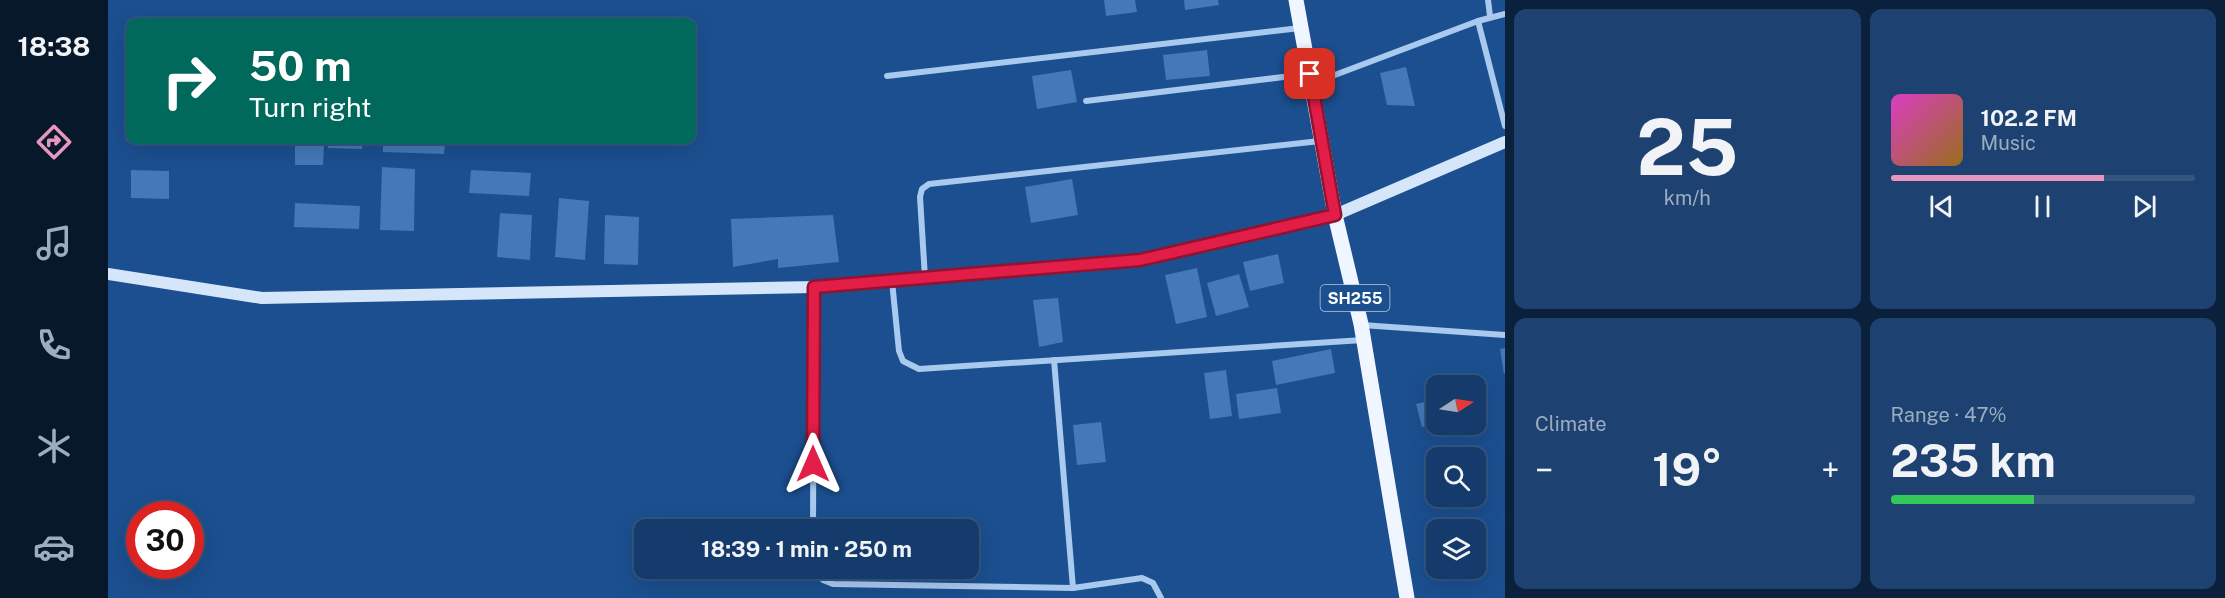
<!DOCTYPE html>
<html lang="en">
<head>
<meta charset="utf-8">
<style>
  :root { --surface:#143b6b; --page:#1d4271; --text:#f1f3f6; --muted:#9dadc1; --line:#33557e; --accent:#e797bd }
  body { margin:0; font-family:"Public Sans",sans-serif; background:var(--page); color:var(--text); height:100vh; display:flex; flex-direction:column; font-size:22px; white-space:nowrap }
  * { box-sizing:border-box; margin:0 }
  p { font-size:20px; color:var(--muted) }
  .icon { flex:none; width:33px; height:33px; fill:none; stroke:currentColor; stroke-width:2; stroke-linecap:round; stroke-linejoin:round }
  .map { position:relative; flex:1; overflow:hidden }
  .panel { display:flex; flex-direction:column; gap:9px; padding:9px; background:#0b203b; width:720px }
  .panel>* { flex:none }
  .hud { position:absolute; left:18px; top:18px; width:570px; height:126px; border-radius:12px; box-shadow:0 6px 24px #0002,0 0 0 2px var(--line); background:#00695c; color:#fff; overflow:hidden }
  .needle { width:39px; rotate:78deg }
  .tools { position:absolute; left:1318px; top:375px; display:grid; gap:12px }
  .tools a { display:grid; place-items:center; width:60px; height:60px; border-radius:12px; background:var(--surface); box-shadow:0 6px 24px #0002,0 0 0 2px var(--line); font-size:30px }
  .speed { position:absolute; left:18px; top:501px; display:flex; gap:12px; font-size:30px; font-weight:700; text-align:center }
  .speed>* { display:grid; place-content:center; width:78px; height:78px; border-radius:50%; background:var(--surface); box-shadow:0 6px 24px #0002,0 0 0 2px var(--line); line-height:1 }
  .speed .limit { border:9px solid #d22; background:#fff; color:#111 }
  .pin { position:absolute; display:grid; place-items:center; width:51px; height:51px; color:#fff; margin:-26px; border-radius:12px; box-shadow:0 3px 9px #0006 }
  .me { position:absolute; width:66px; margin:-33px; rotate:0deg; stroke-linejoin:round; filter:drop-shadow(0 0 4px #0008) }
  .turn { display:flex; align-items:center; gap:21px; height:126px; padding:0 24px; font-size:27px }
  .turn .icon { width:78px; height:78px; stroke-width:2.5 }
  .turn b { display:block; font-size:42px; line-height:51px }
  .big { font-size:45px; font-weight:700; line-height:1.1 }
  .panel .card { flex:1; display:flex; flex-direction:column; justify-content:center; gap:9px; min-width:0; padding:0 21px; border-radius:12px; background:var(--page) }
  .panel .dial { align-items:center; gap:0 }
  .dial b { font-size:78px; line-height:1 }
  .song { display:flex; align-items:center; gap:18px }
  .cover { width:72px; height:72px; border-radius:9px; background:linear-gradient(135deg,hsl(310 70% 55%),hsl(40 70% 35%)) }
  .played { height:6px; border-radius:3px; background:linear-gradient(90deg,var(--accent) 70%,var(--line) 70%) }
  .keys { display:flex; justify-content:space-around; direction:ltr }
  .heat { display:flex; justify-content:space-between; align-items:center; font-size:33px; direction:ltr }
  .charge { height:9px; border-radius:4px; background:linear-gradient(90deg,#34c759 47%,var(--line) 0) }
  .panel .tiles { flex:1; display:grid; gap:9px; grid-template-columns:repeat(2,1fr) }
  .trip { position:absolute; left:526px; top:519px; width:345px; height:60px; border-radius:12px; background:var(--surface); box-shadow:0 6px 24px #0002,0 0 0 2px var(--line); font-weight:700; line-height:60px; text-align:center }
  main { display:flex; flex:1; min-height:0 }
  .dock { display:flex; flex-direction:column; width:108px; justify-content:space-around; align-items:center; background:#08182b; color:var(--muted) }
  .dock .icon { width:42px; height:42px }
  .dock .current { color:var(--accent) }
  .dock b { font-size:27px; color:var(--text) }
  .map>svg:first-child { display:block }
  .building { fill:#4478b7 }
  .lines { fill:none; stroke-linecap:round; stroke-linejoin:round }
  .street { stroke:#a9c9ee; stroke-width:6 }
  .secondary { stroke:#d6e6fa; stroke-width:12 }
  .primary { stroke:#f0f6ff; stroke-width:15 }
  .route-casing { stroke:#92132f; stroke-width:15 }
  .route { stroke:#e11d48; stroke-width:10 }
  .labels { text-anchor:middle; stroke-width:5; stroke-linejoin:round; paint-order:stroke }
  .shield { fill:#1b4f8f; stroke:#bbcadd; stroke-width:1.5 }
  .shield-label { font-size:16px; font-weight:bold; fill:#fff }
</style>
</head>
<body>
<main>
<nav class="dock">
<b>18:38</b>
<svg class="icon current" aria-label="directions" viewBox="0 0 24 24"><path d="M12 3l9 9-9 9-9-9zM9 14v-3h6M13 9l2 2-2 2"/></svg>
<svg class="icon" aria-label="music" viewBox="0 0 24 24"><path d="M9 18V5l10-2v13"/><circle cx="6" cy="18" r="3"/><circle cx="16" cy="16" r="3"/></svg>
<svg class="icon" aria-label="phone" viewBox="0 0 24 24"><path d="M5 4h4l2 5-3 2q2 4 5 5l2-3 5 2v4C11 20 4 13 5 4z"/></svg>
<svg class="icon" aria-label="climate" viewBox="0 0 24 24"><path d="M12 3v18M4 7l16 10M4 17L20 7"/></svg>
<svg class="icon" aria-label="car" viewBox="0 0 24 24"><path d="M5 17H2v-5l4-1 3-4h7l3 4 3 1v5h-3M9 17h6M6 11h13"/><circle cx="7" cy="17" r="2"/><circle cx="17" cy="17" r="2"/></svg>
</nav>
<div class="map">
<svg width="1397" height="598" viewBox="0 0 1397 598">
  <rect width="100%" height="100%" fill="#1b4f8f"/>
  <g class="building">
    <polygon points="996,0 1027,0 1029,12 998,16"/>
    <polygon points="1076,0 1110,0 1111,5 1077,10"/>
    <polygon points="1099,50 1102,76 1058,80 1055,55"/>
    <polygon points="1298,67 1307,106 1279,105 1272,73"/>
    <polygon points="963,70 969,102 929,109 924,76"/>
    <polygon points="19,112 22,112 22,141 18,141"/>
    <polygon points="30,140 82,140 82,144"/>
    <polygon points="220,140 254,140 254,149 220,148"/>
    <polygon points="275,140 337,140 336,154 275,152"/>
    <polygon points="187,142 216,143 215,165 187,165"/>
    <polygon points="274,167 307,169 306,231 272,230"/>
    <polygon points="23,170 61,171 61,199 23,198"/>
    <polygon points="363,170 423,173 421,196 361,193"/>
    <polygon points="964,179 970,215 923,223 917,187"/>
    <polygon points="451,198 481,201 477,260 447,257"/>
    <polygon points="187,203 252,206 251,229 186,227"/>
    <polygon points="392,213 424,215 422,260 389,257"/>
    <polygon points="497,215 531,217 530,265 496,264"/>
    <polygon points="725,215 731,262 670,268 670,259 625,267 623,219"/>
    <polygon points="1170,254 1176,283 1142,291 1135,262"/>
    <polygon points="1089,268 1099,317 1068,324 1057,275"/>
    <polygon points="1131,274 1141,307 1108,316 1099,283"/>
    <polygon points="950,298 955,342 931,347 925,300"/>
    <polygon points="1397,348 1397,373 1396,374 1392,349"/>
    <polygon points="1223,349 1227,373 1168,385 1164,361"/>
    <polygon points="1118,370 1124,416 1102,419 1096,373"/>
    <polygon points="1169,388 1173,413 1131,419 1128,394"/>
    <polygon points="1329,399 1329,423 1314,427 1308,404"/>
    <polygon points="993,422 998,462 969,465 965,425"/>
  </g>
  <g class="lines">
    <g class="street">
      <polyline points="1380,0 1382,16"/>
      <polyline points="1370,21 1397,126"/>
      <polyline points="779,76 1192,28"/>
      <polyline points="1203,84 1370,21 1397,14"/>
      <polyline points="978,101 1200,74"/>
      <polyline points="817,278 812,197 814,189 821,184 1212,141"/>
      <polyline points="784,281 791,351 795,361 811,369 1255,340"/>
      <polyline points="1254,325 1397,335"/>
      <polyline points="946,360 965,588"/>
      <polyline points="705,530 706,287"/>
      <polyline points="706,568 715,580 725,584 965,588 1034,578 1045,583 1053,598"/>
    </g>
    <polyline class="secondary" points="0,274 154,298 706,287 1032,260 1227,215 1397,142"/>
    <polyline class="primary" points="1188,0 1227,215 1253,324 1299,598"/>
  </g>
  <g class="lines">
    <defs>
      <polyline id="route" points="705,464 706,287 1032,260 1227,215 1202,74"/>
    </defs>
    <use href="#route" class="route-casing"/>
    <use href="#route" class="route"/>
  </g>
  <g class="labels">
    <rect class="shield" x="1212.5" y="285" width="69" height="26" rx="4.5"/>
    <g class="shield-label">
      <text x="1247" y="304">SH255</text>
    </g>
  </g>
</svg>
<div class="tools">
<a><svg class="needle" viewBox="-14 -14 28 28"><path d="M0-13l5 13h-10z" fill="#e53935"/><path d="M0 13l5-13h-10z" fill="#9dadc1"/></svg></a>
<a><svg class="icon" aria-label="search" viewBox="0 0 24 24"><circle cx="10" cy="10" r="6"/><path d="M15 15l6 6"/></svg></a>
<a><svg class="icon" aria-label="layers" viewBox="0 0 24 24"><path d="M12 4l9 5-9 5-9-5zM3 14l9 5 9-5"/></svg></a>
</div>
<div class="speed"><div class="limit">30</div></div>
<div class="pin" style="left:1202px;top:74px;background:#d93025"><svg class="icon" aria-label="arrive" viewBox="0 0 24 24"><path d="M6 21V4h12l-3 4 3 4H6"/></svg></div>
<svg class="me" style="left:705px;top:464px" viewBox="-20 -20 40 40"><path d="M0-17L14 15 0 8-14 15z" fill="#e11d48" stroke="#fff" stroke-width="4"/></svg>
<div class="trip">18:39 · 1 min · 250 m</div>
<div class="hud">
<div class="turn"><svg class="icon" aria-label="right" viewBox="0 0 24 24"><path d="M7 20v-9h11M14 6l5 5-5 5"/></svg><div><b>50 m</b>Turn right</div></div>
</div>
</div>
<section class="panel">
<div class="tiles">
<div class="card dial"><b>25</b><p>km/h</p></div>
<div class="card">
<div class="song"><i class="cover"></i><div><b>102.2 FM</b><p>Music</p></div></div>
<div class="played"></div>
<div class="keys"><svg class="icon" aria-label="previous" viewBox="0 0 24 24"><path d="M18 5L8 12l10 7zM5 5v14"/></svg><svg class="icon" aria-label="pause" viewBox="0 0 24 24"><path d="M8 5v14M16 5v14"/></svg><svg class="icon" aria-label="next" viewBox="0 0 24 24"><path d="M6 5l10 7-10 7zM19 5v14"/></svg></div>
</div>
<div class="card"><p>Climate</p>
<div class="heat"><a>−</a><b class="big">19°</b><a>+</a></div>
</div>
<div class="card"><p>Range · 47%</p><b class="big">235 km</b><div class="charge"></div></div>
</div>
</section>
</main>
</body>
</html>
